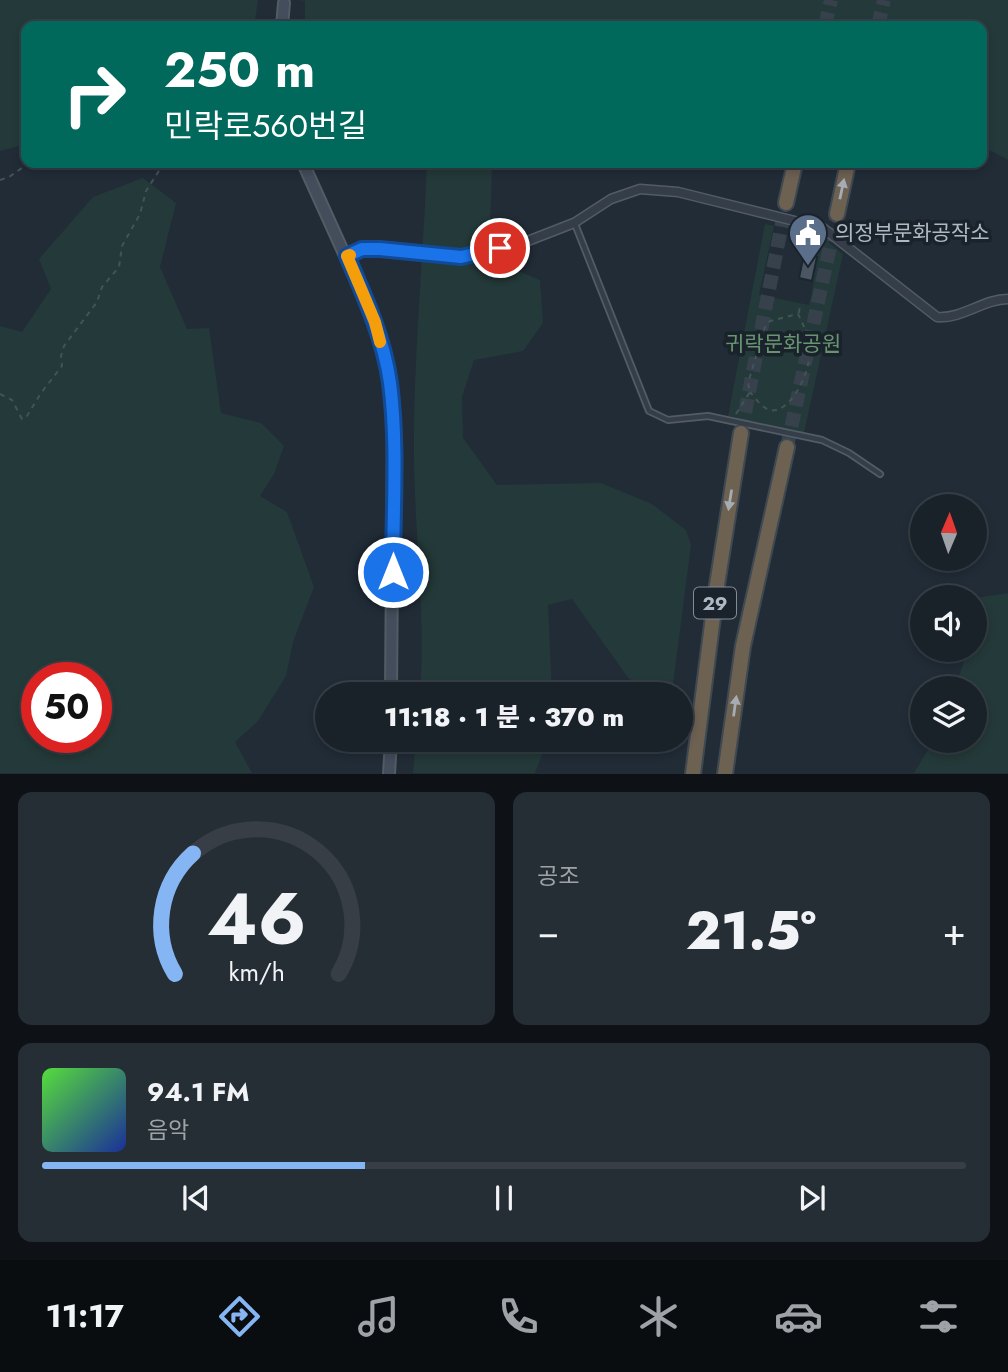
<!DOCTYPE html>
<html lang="ko">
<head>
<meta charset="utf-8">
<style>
  :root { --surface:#192129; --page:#262e35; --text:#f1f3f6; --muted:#9fa3a8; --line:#373e46; --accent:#85b6f3 }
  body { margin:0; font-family:Jost,"Noto Sans KR",sans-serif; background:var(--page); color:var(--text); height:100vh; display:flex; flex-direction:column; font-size:26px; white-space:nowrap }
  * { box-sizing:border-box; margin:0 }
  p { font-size:23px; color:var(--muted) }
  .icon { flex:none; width:38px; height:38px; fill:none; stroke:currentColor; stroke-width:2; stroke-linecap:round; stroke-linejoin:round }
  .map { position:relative; height:774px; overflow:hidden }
  .side { display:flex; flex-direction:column; gap:18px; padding:18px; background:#0e1217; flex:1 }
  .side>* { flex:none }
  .banner { position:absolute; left:21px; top:21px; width:966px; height:147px; border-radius:14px; box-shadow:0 4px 10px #0003,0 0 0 2px var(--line); background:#00695c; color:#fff; overflow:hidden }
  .needle { width:46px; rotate:2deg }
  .buttons { position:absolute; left:910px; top:494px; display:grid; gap:14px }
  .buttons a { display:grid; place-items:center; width:77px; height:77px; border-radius:50%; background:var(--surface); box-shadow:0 4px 10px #0003,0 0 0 2px var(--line); font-size:35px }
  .speed { position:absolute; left:21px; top:662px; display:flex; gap:14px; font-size:35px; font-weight:700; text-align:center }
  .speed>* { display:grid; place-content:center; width:91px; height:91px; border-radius:50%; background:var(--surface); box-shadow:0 4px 10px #0003,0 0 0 2px var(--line); line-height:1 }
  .speed .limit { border:10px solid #d22; background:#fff; color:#111 }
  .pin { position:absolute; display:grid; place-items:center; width:60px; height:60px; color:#fff; margin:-30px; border:4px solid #fff; border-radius:50%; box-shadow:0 2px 7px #0007 }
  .me { position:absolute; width:77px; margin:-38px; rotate:0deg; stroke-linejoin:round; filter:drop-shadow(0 0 5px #0008) }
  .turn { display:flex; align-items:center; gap:24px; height:147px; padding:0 28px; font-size:32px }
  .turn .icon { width:91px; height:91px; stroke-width:2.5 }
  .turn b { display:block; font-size:49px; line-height:60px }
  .big { font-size:52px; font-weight:800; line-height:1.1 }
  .side .card { flex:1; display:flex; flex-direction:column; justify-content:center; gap:10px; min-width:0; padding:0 24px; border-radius:14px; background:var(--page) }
  .side .dial { align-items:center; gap:0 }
  .dial svg { height:182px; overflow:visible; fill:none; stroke:var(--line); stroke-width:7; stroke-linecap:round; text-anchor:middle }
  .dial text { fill:var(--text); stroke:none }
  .song { display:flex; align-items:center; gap:21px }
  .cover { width:84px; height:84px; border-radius:10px; background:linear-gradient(135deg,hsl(110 70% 55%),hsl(230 70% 35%)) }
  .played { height:7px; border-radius:4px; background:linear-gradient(90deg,var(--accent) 35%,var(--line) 35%) }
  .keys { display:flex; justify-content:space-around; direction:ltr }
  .heat { display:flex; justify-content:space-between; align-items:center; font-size:38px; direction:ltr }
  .side .tiles { flex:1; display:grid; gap:18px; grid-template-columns:1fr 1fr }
  .card:last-child { grid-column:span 2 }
  .trip { position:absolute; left:315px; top:682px; width:378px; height:70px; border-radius:35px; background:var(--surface); box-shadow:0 4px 10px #0003,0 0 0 2px var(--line); font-weight:800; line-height:70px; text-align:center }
  .tabs { display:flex; height:112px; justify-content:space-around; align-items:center; background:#0a0d10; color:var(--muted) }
  .tabs .icon { width:49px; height:49px }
  .tabs .current { color:var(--accent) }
  .tabs b { font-size:32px; color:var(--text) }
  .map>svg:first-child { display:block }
  .green { fill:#243939; fill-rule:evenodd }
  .building { fill:#4a5663; stroke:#1c252e; stroke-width:2 }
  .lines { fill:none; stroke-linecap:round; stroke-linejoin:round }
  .highway-tunnel { stroke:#36414c; stroke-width:14; stroke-dasharray:14 7; stroke-linecap:butt }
  .lane-casing { stroke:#525c65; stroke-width:8 }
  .street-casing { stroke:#525c65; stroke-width:11 }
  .secondary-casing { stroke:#525c65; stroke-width:14 }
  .highway-casing { stroke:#3f4952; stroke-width:18 }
  .path { stroke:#415456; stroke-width:2; stroke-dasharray:5 5; stroke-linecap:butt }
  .lane { stroke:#353e48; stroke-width:4.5 }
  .street { stroke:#353e48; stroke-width:8 }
  .secondary { stroke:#434d5b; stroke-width:10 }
  .highway { stroke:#6d6152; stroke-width:14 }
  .oneway { fill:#a5acb3 }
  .route-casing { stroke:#114b97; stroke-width:18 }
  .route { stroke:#1a73e8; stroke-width:12 }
  .slow { stroke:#f59e0b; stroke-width:12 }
  .labels { text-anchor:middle; stroke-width:7; stroke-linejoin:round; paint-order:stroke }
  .shield { fill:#1a232c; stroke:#828c96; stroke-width:2 }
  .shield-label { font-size:19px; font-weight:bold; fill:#afb9c4 }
  .poi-label { font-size:21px; fill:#afb9c4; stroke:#1a232c; text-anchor:start }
  .park-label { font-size:21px; fill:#68946f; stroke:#1a232c }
</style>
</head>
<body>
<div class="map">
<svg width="1008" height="774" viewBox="0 0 1008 774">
  <rect width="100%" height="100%" fill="#212c37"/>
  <g class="green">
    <path d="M0 0H258L254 26H201V22C181 34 139 23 117 20L115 26H26V144L0 151Z"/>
    <polygon points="299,0 1008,0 1008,160 982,146 982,26 305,26 305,1"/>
    <path d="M427 163H492L489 259 540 280 543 323 523 351 474 360 462 397 463 438 497 485 601 483 652 504 686 530 691 545 672 692 629 679 572 599 548 605 552 695H420C426 617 415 539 414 461 413 361 423 262 427 163Z"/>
    <path d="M143 178 176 203 160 267 187 329 209 328 221 413 261 423 284 446 274 474 260 496 287 512 314 587 293 642 286 676 258 721 235 742 252 773H0V326L22 332 51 289 39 259 93 197ZM37 677H96V737H37Z"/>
    <polygon points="765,224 774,226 759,295 809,305 814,282 798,278 808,233 821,236 843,254 804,433 728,416"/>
    <polygon points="1008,593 1008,773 914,773 934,740 975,740 975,688 955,688 968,649 975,649 975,598"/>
    <polygon points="416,740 548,740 535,773 413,773"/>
  </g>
  <polygon class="building" points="804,254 817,257 812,281 799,278"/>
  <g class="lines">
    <g class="highway-tunnel">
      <polyline points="825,26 831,0"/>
      <polyline points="878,26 884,0"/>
      <polyline points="741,433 786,203"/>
      <polyline points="787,447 837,214"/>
    </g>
    <defs>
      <polyline id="lane" points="575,224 649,411 668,420 708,416 822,440 849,453 880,474"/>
      <path id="street" d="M347 256 362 249H380L462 257 520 244 574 223 611 199 640 189 678 192 823 228 937 317C963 319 983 299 1008 299"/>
      <g id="secondary">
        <polyline points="282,26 284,3"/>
        <polyline points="303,163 375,322 390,383 393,433 391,695"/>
        <polyline points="389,774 391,740"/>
      </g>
      <g id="highway">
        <polyline points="786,203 795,163"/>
        <polyline points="837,214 848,163"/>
        <polyline points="693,774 717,585 741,433"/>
        <polyline points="725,774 743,646 787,447"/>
      </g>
    </defs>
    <use href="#lane" class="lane-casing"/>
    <use href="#street" class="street-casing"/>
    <use href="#secondary" class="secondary-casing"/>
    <use href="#highway" class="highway-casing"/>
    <g class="path">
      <polyline points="0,180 9,177 29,163"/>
      <polyline points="799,313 800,304"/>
      <polyline points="0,394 12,400 22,419 27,416 41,393 62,366 61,356 64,346 97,302 102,287 119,267 122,246 140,214 146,191 164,163"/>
      <path d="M736 414 750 392 748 383 765 327 770 321 798 314C805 327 810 341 809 356 809 372 794 406 776 410 765 413 756 399 750 392"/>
    </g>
    <use href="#lane" class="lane"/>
    <use href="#street" class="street"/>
    <use href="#secondary" class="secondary"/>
    <use href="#highway" class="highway"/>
  </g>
  <defs><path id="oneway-solid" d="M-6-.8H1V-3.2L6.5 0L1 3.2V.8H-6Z" transform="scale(1.75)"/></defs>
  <g class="oneway">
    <use href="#oneway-solid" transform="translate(842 189) rotate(-78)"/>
    <use href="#oneway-solid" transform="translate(730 500) rotate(99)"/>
    <use href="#oneway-solid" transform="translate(735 706) rotate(-82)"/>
  </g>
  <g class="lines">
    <defs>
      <path id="route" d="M393 572C393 510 398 445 390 383 384 339 365 297 347 256L362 249H380L461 257 500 248"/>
    </defs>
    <use href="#route" class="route-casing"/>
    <use href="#route" class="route"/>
    <polyline class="slow" points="350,255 347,256 375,322 380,342"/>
  </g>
  <defs>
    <symbol id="civic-pin" viewBox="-11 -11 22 30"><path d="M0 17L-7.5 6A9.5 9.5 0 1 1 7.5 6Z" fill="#5c6f8a" stroke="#1a232c"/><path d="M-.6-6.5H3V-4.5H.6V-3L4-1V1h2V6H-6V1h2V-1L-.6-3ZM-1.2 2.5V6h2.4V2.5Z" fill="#fff"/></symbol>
  </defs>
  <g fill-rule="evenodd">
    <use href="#civic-pin" x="786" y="211" width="44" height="60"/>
  </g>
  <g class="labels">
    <rect class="shield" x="694" y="587.5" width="42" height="31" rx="5"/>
    <g class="shield-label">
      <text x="715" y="610">29</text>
    </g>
    <g class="poi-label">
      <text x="835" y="240">의정부문화공작소</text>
    </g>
    <g class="park-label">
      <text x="783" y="351">귀락문화공원</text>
    </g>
  </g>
</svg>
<div class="buttons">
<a><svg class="needle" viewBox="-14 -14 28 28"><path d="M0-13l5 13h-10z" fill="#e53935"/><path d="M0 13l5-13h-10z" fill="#9fa3a8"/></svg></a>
<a><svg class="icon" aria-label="sound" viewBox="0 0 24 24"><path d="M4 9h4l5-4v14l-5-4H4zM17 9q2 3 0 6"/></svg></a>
<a><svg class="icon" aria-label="layers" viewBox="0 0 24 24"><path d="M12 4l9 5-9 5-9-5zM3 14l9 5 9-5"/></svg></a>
</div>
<div class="speed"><div class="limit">50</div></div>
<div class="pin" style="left:500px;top:248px;background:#d93025"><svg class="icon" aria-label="arrive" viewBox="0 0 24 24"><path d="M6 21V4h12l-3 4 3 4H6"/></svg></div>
<svg class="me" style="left:393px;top:572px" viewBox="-20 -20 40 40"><circle r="17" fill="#1a73e8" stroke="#fff" stroke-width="3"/><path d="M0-11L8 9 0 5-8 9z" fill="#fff"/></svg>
<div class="trip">11:18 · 1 분 · 370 m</div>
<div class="banner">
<div class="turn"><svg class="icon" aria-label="right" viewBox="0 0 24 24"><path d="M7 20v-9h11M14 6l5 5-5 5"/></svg><div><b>250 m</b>민락로560번길</div></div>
</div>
</div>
<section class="side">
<div class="tiles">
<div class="card dial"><svg viewBox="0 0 100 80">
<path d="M14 69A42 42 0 1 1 86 69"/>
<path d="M14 69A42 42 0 0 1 22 16" stroke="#85b6f3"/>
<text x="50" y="56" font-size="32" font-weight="700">46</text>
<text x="50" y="72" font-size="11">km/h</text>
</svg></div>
<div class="card"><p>공조</p>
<div class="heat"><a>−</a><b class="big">21.5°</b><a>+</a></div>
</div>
<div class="card">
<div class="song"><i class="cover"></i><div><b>94.1 FM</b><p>음악</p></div></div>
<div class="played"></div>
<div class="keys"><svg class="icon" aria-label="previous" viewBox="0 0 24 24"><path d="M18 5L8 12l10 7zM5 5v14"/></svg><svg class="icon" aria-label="pause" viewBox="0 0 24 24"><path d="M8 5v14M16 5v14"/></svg><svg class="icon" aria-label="next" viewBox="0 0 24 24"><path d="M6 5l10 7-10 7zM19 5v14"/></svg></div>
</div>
</div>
</section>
<nav class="tabs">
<b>11:17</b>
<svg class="icon current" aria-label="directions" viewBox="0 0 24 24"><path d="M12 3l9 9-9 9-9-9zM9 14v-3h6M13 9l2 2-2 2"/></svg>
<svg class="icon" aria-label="music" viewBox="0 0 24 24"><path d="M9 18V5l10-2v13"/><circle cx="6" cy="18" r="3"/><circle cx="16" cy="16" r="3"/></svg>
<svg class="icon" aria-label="phone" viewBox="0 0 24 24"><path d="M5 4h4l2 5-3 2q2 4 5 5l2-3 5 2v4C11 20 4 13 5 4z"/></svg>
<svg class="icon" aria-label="climate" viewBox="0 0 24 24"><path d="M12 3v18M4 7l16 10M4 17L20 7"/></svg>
<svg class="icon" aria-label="car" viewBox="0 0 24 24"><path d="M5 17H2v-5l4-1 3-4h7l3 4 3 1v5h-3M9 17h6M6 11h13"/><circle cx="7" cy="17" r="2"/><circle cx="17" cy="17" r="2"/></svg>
<svg class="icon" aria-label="filters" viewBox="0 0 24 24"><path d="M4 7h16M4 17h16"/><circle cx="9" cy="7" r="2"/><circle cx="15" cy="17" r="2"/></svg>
</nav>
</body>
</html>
